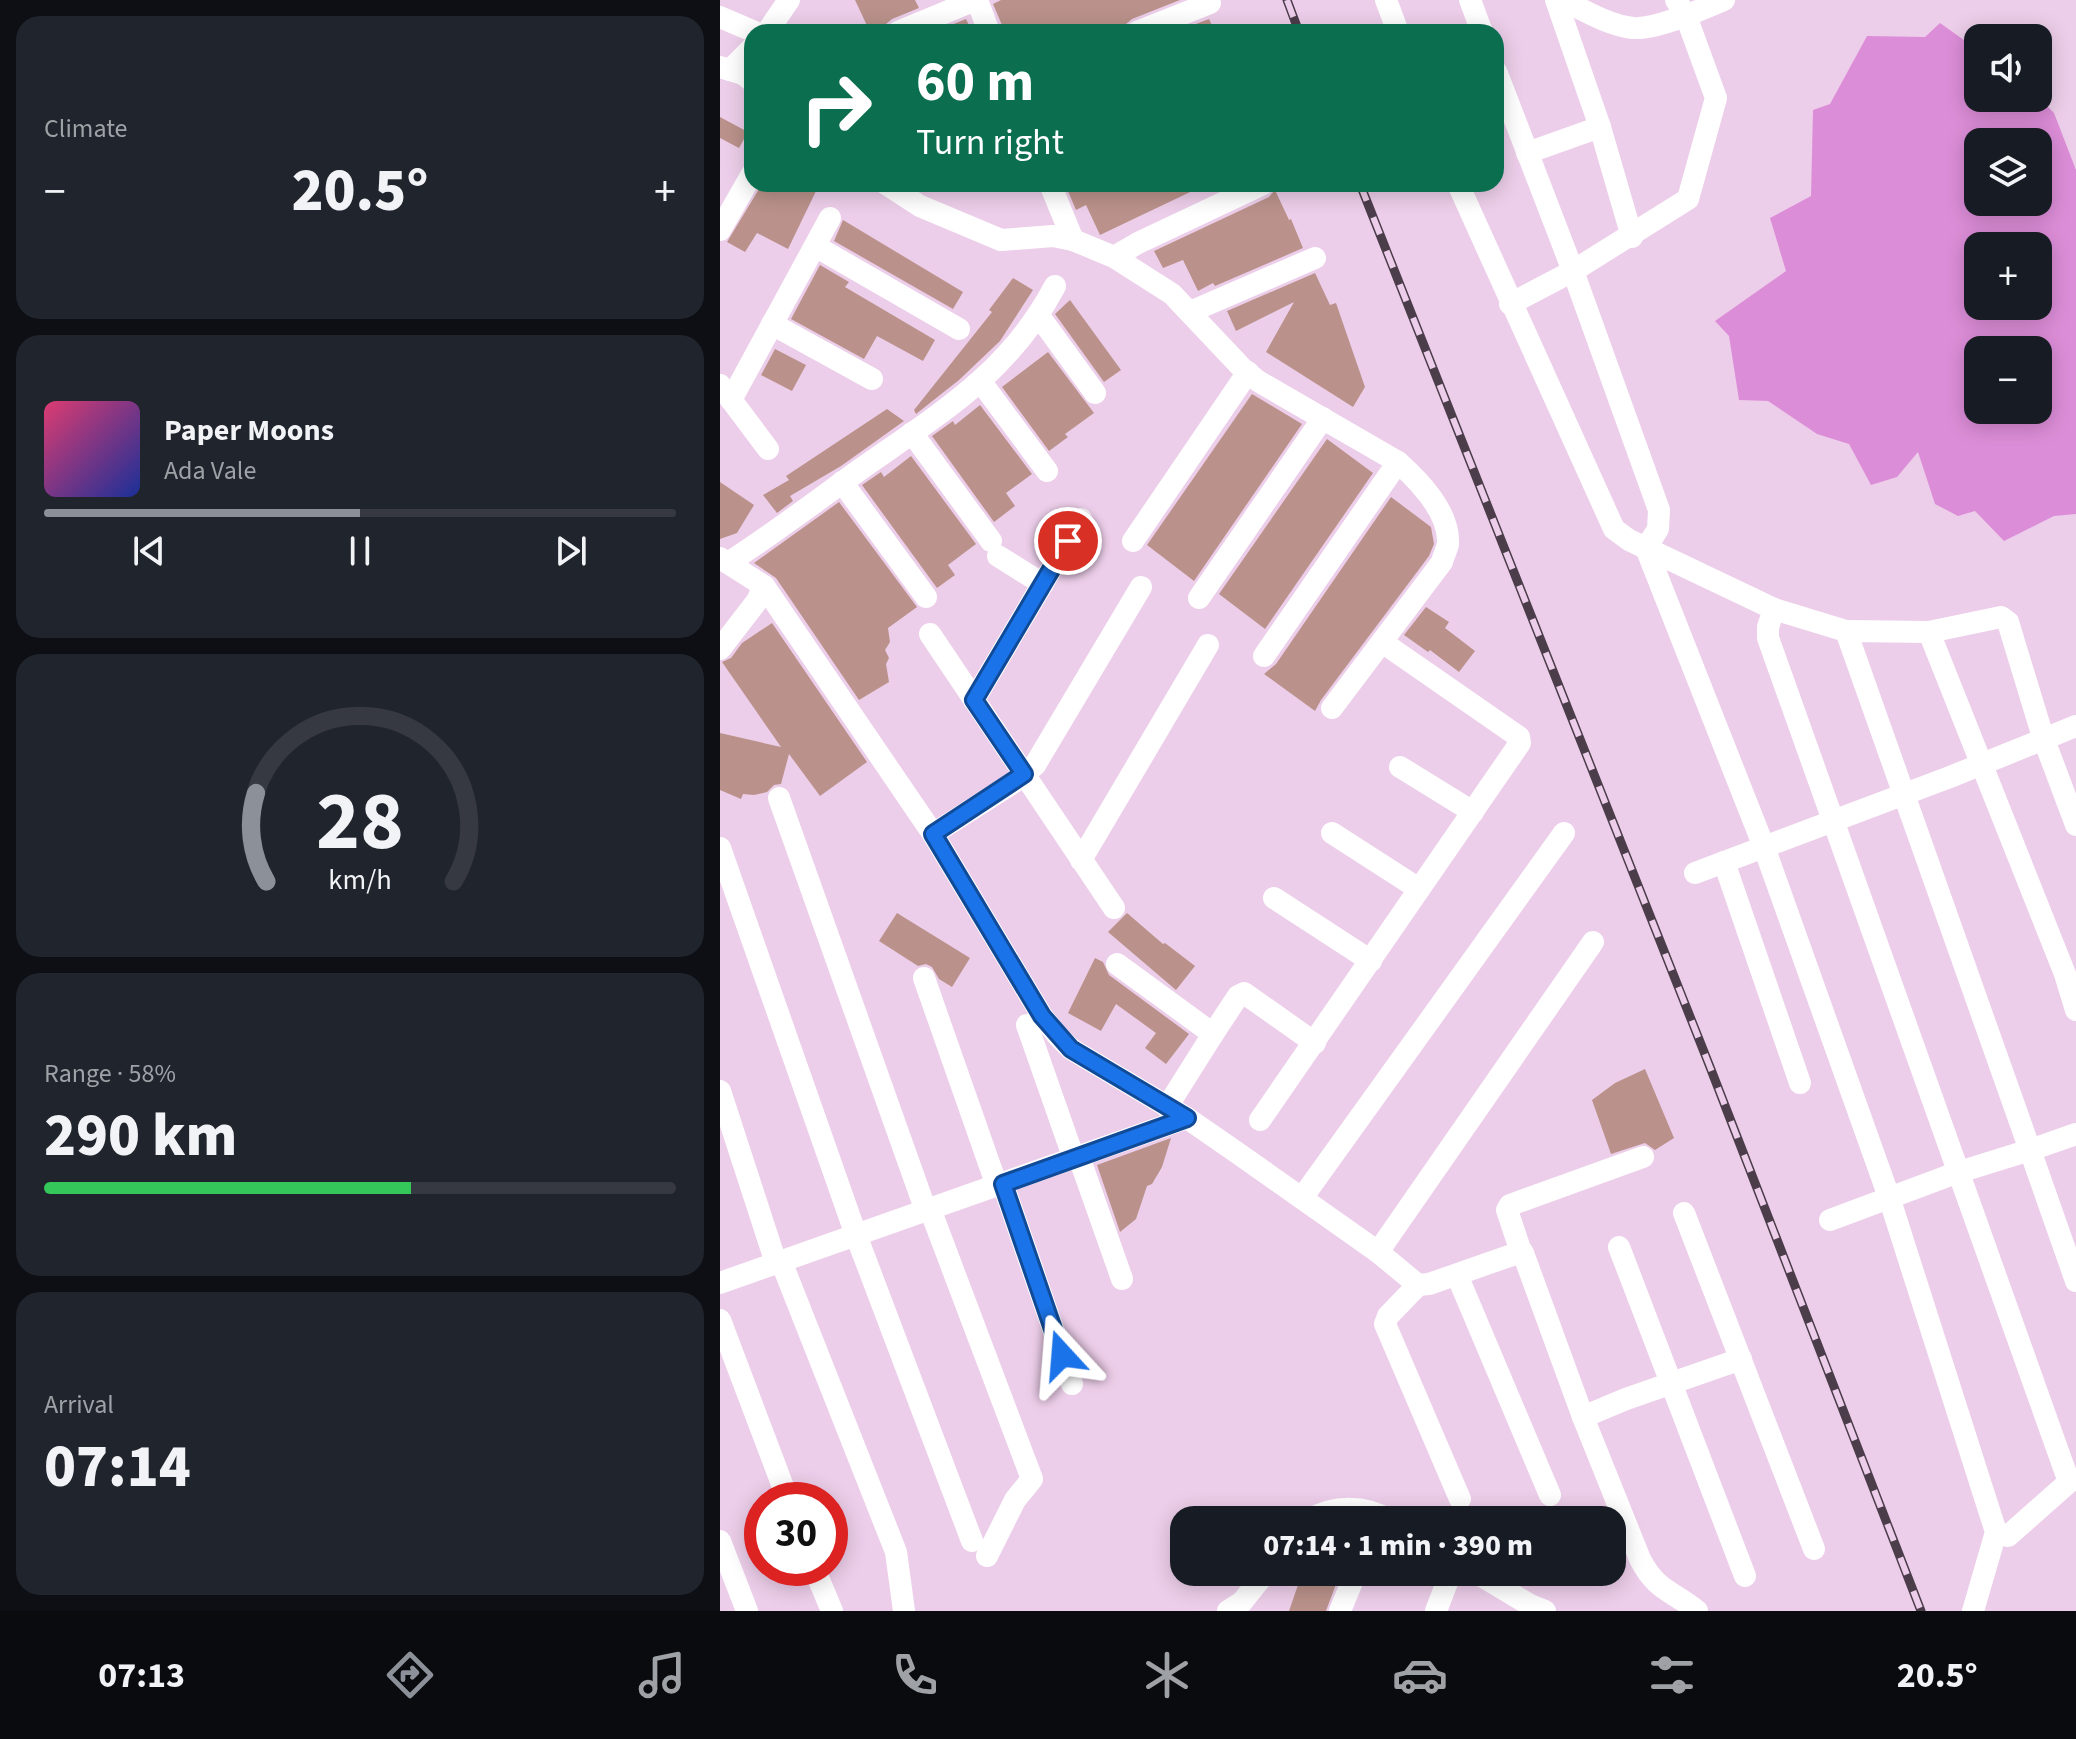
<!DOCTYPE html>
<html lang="en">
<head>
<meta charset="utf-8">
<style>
  :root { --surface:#171b24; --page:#20242c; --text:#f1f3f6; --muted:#9ea1a6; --line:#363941; --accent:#8c9099 }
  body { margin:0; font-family:"Source Sans 3",sans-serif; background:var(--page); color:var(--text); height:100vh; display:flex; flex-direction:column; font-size:30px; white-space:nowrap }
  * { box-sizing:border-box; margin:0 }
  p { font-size:26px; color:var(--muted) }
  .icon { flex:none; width:44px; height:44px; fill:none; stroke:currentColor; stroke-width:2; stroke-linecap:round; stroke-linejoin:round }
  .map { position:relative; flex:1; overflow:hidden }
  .details { display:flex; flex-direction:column; gap:16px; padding:16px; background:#0d0f14; width:720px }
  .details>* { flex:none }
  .hud { position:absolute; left:24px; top:24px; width:760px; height:168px; border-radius:24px; box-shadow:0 4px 20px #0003; background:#0b6e4f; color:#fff; overflow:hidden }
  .controls { position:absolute; left:1244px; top:24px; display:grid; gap:16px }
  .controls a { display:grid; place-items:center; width:88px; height:88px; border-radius:16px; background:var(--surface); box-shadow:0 4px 20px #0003; font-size:40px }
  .speed { position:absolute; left:24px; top:1482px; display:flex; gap:16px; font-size:40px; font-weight:700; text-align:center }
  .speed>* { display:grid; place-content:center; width:104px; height:104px; border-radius:50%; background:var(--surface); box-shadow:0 4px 20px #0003; line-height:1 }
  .speed .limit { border:12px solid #d22; background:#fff; color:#111 }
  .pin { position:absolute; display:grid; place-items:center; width:68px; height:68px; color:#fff; margin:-34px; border:4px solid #fff; border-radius:50%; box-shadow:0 2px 8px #0007 }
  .me { position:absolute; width:88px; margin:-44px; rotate:341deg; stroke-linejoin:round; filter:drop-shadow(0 0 6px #0008) }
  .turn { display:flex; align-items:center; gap:28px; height:168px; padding:0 40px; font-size:36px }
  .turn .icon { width:104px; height:104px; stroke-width:2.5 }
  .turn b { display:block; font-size:56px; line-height:68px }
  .big { font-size:60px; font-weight:800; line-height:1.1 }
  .details .tile { flex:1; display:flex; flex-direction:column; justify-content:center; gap:12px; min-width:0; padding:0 28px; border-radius:24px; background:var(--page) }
  .details .dial { align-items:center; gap:0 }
  .dial svg { height:208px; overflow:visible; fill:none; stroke:var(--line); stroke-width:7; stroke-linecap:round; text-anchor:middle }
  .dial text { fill:var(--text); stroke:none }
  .song { display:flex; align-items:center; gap:24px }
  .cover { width:96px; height:96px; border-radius:12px; background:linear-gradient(135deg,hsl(340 70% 55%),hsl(230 70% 35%)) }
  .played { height:8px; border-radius:4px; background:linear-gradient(90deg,var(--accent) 50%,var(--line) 50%) }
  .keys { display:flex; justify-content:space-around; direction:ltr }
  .heat { display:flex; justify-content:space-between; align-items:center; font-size:44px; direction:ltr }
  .charge { height:12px; border-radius:6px; background:linear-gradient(90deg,#34c759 58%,var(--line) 0) }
  .trip { position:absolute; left:450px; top:1506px; width:456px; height:80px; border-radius:24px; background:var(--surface); box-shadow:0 4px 20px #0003; font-weight:800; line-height:80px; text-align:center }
  .menu { display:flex; height:128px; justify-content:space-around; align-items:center; background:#090b0e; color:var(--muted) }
  .menu .icon { width:56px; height:56px }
  .menu .active { color:var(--accent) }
  .menu b { font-size:36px; color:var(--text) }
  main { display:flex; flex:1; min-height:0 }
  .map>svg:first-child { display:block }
  .water { fill:#dc8dd7; fill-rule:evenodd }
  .building { fill:#ba928b }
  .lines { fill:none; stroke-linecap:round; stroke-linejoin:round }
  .street { stroke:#fff; stroke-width:22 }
  .rail-casing { stroke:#4c3d4b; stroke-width:9 }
  .rail { stroke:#edceea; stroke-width:6; stroke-dasharray:18; stroke-linecap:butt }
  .route-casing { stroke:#114b97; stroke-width:20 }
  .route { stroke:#1a73e8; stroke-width:14 }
</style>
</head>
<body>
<main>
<section class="details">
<div class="tile"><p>Climate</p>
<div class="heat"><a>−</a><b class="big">20.5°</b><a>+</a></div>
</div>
<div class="tile">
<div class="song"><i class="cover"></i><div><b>Paper Moons</b><p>Ada Vale</p></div></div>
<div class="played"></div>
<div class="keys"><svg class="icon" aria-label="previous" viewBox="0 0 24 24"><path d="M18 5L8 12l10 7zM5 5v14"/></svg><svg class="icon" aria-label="pause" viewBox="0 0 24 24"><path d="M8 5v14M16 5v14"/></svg><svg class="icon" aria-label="next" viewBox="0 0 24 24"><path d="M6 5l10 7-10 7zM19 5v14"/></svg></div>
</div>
<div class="tile dial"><svg viewBox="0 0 100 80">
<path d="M14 69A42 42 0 1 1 86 69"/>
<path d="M14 69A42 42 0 0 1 10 35" stroke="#8c9099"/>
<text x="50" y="56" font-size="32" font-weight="700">28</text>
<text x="50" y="72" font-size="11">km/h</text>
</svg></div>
<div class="tile"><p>Range · 58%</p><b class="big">290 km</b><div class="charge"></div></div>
<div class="tile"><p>Arrival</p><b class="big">07:14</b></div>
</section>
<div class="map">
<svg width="1356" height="1611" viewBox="0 0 1356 1611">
  <rect width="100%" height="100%" fill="#edceea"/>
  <path class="water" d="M1220 23 1258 50V98L1318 97 1334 113 1356 170V514L1334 516 1284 541 1255 511 1238 516 1215 504 1198 452 1177 477 1151 485 1129 444 1097 434 1048 401 1019 400 1009 336 995 321 1066 271 1050 218 1091 196 1093 110 1110 104 1147 36 1205 37ZM1258 142H1318V202H1258ZM1258 246H1318V306H1258ZM1258 350H1318V410H1258Z"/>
  <g class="building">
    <polygon points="135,0 195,0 199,8 172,19 166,24 164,32 150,32"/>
    <polygon points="281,0 460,0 412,19 406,24 403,32 285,32 273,4"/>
    <polygon points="246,19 252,32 214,32"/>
    <polygon points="489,19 495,32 455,32"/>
    <polygon points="0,117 28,132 19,148 0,138"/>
    <polygon points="42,184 88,184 97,189 68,249 37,233 25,252 7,242"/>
    <polygon points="345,184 487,184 380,235 366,205 356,210"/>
    <polygon points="555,190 569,220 571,219 583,248 495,286 493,283 478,291 463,260 443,268 434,251 549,197"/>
    <polygon points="123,220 243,292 233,309 114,241"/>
    <polygon points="100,265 129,282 125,287 215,340 203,361 157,336 144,359 71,319"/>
    <polygon points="595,273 610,305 616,303 645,387 633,407 546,352 574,302 516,331 507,311"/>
    <polygon points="293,278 313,290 280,341 239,380 196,414 194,410 272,312 269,310"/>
    <polygon points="350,300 401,370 384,382 335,314"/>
    <polygon points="55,349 86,365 72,391 41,375"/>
    <polygon points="328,352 374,413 345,434 348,437 329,451 282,387"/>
    <polygon points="532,394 582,424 474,581 427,545"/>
    <polygon points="260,405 312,474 286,493 295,506 274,522 212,436 233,421 235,425"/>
    <polygon points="167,409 184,421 121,466 70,496 73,501 57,513 43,495 69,480 66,476"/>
    <polygon points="607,439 653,473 545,629 499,594"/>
    <polygon points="191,456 256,544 228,565 235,575 217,588 142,485 161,472 164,477"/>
    <polygon points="0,482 34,505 17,533 0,539"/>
    <polygon points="671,497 711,527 714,544 709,556 601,700 595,711 544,674 556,664"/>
    <polygon points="119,502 197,607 168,628 170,642 165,650 169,658 166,664 169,682 139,700 56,578 34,563"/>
    <polygon points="706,607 729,622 725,628 755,651 739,672 710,650 708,652 684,635"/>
    <polygon points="52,623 147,762 100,796 69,754 61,784 54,785 47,792 34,795 23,794 21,799 0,790 0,733 61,747 2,662 11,658 22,643"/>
    <polygon points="177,913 250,958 232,987 219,979 212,967 206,964 198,966 159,941"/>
    <polygon points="407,913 443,944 445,943 475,966 456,990 388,932"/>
    <polygon points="375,958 383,962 389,975 469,1034 446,1064 425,1048 436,1033 396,1004 381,1031 348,1013"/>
    <polygon points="925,1069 954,1138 935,1150 925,1143 891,1154 872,1100 895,1083"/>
    <polygon points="451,1138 442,1167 432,1184 427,1186 416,1219 400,1232 377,1165"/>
    <polygon points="592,1575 616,1584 606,1611 569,1611 580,1579"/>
  </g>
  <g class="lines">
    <g class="street">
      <polyline points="257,0 269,32"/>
      <polyline points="666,0 678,32"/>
      <polyline points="750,0 762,32"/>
      <polyline points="836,0 880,127 912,237"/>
      <path d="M843 0C865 11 888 25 913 28 935 30 983 9 1004 0"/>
      <polyline points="0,17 35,32"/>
      <polyline points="47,32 69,0"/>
      <polyline points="178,32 255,0"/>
      <polyline points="417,32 490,3"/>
      <polyline points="0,67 23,74 32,81"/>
      <polyline points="10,70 32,48"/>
      <polyline points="776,71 853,271 939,510 938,529 926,548 1044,847 1169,1197 1276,1532 1253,1611"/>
      <polyline points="807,153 880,127"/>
      <path d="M166 184 200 206 281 240 333 236 353 240 394 257 452 294 523 369 538 381 678 462C699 481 730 512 728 544 727 549 723 557 722 562L612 708"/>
      <polyline points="330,184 353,240"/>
      <polyline points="738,184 894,529 909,540 1054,609 1126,631 1310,1150 1356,1134"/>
      <polyline points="0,230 32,174"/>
      <polyline points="95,246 239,329"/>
      <polyline points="394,257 418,243 543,184"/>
      <polyline points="790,304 853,271 968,199 996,98 966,16 956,0"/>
      <polyline points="470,312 595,258"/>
      <polyline points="319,316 375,393"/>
      <polyline points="52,324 152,379"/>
      <polyline points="261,382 327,471"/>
      <polyline points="0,385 48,449"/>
      <polyline points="11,400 110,218"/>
      <polyline points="192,433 271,541"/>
      <polyline points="122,482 206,597"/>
      <polyline points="413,541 528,372"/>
      <polyline points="278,556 323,584"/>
      <path d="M0 558 44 586 213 834 322 1016 337 1035 351 1049 467 1118 519 1154 658 1252 698 1285 709 1284 798 1253H803L863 1417 920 1559C937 1592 952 1590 977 1611"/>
      <path d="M8 563C53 534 95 502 138 471 217 415 288 375 335 286"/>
      <polyline points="479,598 603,418"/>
      <polyline points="1054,609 1048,627 1048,638 1349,1482"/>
      <polyline points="1126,631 1209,632 1345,974 1356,1010"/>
      <polyline points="1209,632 1281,617 1288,622 1323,737 1356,825"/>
      <polyline points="210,634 394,908"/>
      <polyline points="0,649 37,601 44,586"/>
      <polyline points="544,656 678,462"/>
      <polyline points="254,700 361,519"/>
      <polyline points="680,767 753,812"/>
      <polyline points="59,798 206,1211"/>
      <polyline points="612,833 699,889"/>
      <polyline points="213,834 296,781 315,765 421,587"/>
      <polyline points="0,848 136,1235 252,1541"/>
      <polyline points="361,860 488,645"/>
      <polyline points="1004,862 1080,1083"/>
      <polyline points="975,873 1230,777 1356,726"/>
      <polyline points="554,898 651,961"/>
      <polyline points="397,964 493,1034 447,1107"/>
      <polyline points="204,978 277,1186"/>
      <polyline points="307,1025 354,1159"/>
      <polyline points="493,1034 518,996 524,993 595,1043"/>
      <polyline points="0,1091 56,1263"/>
      <polyline points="540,1120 800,743 799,737 662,642"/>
      <polyline points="359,1157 402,1279"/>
      <polyline points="283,1184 352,1384"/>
      <polyline points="582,1198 844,833"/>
      <polyline points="210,1209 312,1479 295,1500 267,1556"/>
      <polyline points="964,1213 1094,1549"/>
      <polyline points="1110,1220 1236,1173 1310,1150 1356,1281"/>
      <polyline points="899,1247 1025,1576"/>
      <polyline points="658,1252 873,942"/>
      <polyline points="801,1252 787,1210 790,1205 923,1157"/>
      <polyline points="61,1261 176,1552 184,1611"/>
      <polyline points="737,1275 830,1495"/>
      <polyline points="0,1283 467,1118"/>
      <polyline points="698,1285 668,1316 665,1324 740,1499"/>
      <polyline points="0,1320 68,1500"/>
      <polyline points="863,1417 906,1399 1021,1359"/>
      <path d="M589 1520C613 1505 645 1505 669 1520"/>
      <polyline points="1276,1532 1288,1536 1349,1482 1356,1479"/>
      <polyline points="0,1541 27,1611"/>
      <polyline points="94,1568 112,1611"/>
      <polyline points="755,1572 810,1605 825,1611"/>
      <polyline points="508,1611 522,1602 546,1572"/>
      <polyline points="620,1611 636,1572"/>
      <polyline points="716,1611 731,1572"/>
    </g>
    <defs>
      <g id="rail">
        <polyline points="567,0 579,32"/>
        <polyline points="640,184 990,1067 1201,1611"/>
      </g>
    </defs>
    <use href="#rail" class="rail-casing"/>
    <use href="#rail" class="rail"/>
  </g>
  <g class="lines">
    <defs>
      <polyline id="route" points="342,1355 283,1184 467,1118 351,1049 322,1016 213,834 304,774 254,700 348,541"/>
    </defs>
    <use href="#route" class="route-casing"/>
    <use href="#route" class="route"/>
  </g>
</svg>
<div class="controls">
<a><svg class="icon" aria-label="sound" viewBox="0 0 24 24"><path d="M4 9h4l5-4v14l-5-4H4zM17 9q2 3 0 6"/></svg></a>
<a><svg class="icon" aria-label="layers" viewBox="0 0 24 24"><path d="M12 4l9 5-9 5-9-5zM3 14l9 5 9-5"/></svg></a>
<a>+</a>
<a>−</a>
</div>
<div class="speed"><div class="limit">30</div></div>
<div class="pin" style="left:348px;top:541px;background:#d93025"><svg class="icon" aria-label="arrive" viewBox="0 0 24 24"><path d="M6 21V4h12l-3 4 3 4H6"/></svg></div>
<svg class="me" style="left:342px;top:1355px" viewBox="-20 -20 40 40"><path d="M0-17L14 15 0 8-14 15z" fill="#1a73e8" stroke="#fff" stroke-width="4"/></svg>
<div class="trip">07:14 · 1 min · 390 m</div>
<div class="hud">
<div class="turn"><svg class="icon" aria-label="right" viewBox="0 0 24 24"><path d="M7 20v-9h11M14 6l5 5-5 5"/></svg><div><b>60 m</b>Turn right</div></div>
</div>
</div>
</main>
<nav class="menu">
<b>07:13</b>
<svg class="icon active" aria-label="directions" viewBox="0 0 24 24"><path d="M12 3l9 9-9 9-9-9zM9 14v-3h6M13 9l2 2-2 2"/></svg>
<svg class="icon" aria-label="music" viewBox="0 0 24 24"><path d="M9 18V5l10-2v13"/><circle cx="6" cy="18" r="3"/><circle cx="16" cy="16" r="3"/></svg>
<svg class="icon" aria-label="phone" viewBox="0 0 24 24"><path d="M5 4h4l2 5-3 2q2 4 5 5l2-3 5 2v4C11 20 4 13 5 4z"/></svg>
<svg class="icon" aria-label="climate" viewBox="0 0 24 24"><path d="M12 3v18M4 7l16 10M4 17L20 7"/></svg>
<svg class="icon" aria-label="car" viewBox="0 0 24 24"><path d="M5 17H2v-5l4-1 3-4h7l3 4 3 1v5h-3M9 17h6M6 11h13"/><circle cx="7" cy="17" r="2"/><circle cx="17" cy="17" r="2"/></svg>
<svg class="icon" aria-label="filters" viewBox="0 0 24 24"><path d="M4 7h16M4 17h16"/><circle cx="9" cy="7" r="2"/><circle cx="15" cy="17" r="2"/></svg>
<b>20.5°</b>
</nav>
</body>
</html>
